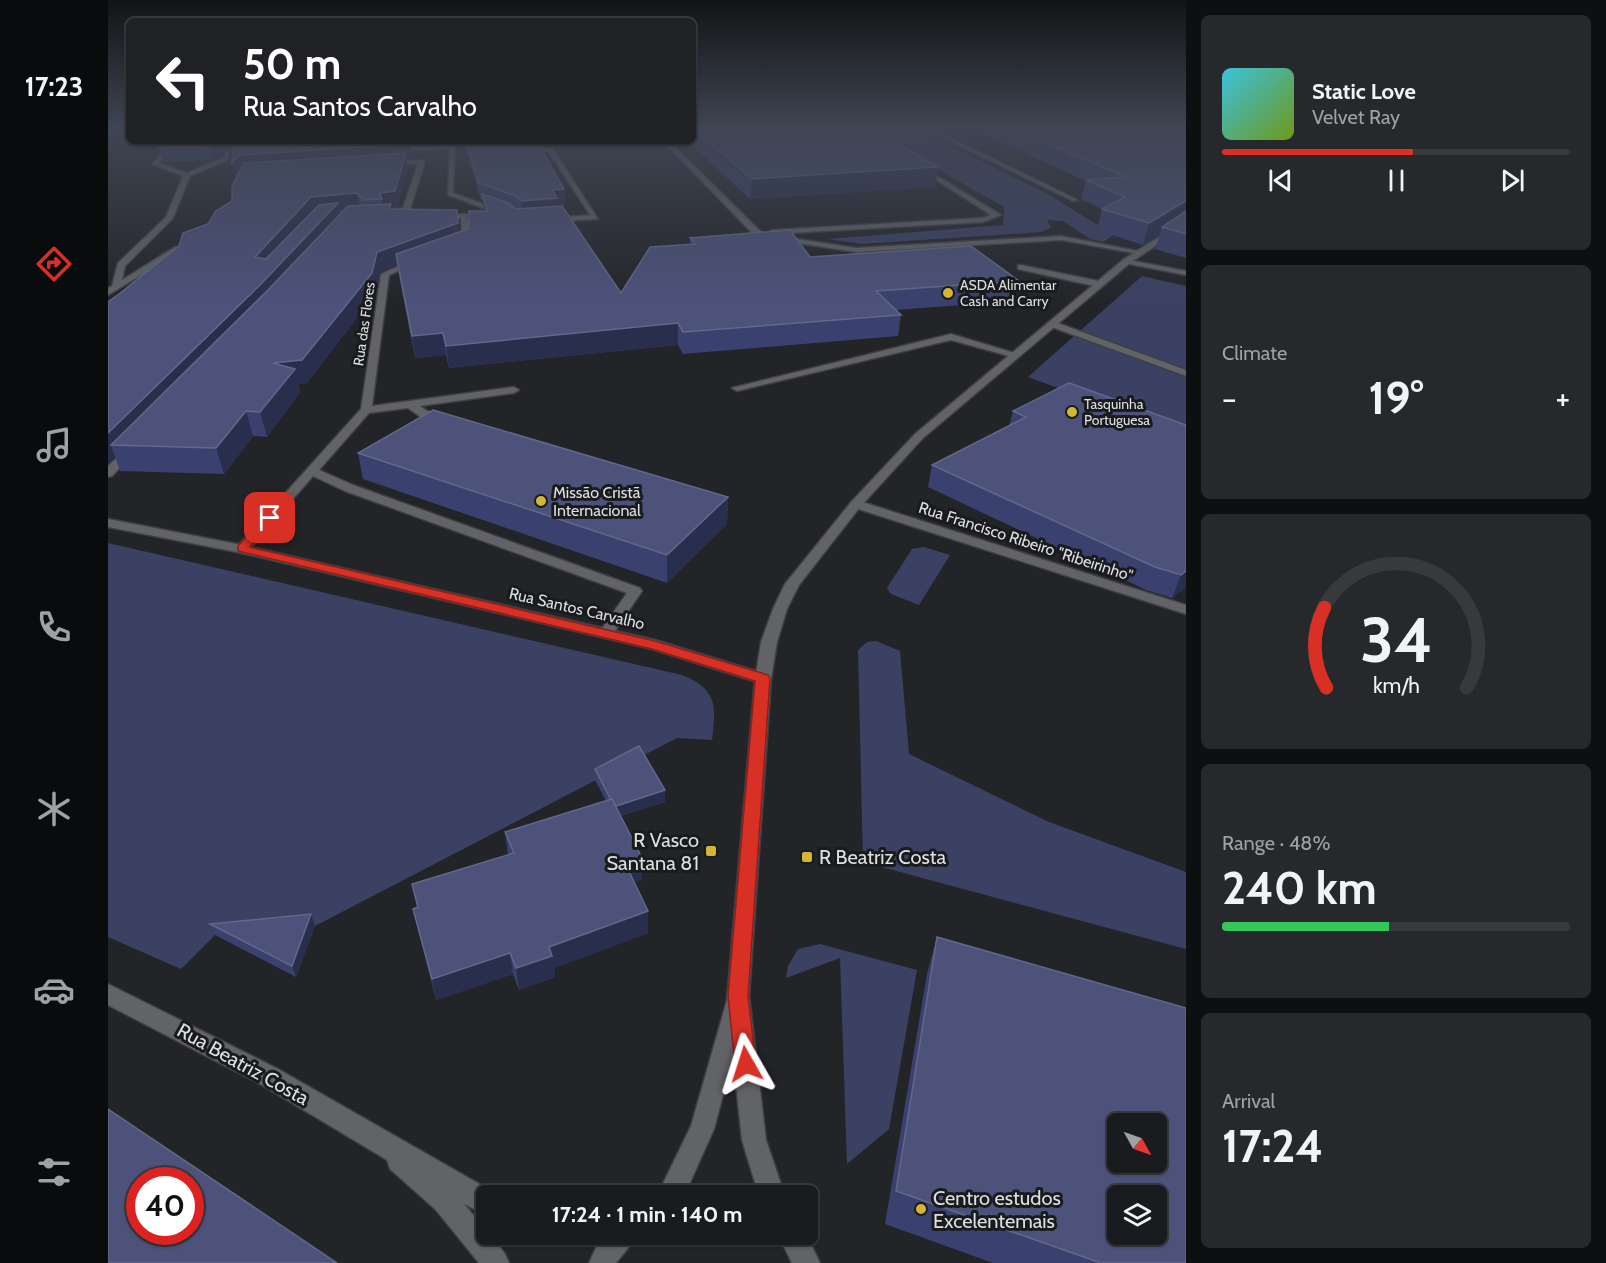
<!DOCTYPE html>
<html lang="en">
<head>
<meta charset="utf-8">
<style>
  :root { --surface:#1a1b1e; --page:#27282b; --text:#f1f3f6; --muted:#9fa1a4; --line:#38393c; --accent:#d93025 }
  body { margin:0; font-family:Cabin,sans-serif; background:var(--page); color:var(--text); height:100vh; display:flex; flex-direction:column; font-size:22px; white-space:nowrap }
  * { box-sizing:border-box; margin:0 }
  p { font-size:20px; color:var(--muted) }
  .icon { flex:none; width:33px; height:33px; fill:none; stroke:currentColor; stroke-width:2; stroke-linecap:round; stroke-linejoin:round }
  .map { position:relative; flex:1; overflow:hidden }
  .panel { display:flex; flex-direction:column; gap:15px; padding:15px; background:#0e0f10; width:420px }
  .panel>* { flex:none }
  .guide { position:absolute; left:18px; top:18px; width:570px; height:126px; border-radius:9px; box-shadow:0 2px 4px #0004,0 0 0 2px var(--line); background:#202124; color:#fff; overflow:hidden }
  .needle { width:39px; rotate:130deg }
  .controls { position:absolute; left:999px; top:1113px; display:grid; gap:12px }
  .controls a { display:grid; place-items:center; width:60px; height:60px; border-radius:9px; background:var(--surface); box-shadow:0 2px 4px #0004,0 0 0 2px var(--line); font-size:30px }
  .speed { position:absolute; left:18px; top:1167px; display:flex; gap:12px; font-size:30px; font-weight:700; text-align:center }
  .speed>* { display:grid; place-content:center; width:78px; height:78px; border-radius:50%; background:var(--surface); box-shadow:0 2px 4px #0004,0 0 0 2px var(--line); line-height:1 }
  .speed .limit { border:9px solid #d22; background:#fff; color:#111 }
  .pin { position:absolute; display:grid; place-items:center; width:51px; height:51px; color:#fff; margin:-26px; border-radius:12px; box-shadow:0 3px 9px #0006 }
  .me { position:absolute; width:66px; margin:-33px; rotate:354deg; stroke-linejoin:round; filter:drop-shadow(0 0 4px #0008) }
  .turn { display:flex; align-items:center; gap:21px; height:126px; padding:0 18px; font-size:27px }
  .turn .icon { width:78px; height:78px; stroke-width:2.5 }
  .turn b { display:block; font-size:42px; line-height:51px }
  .big { font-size:45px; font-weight:800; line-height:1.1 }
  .panel .tile { flex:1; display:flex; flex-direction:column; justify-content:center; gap:9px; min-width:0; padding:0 21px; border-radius:9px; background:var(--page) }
  .panel .dial { align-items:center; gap:0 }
  .dial svg { height:156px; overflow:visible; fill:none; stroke:var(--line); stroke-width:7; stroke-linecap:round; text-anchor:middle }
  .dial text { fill:var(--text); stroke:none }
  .song { display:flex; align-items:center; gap:18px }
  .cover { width:72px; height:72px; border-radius:9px; background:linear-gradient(135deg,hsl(190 70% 55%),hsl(80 70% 35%)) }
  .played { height:6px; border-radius:3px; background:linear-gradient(90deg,var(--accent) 55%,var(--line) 55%) }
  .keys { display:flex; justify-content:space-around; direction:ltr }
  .heat { display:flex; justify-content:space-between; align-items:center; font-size:33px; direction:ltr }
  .charge { height:9px; border-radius:4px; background:linear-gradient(90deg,#34c759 48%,var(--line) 0) }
  .trip { position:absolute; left:368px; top:1185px; width:342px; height:60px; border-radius:9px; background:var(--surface); box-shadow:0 2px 4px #0004,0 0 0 2px var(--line); font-weight:800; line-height:60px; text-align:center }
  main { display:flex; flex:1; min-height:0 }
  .tabs { display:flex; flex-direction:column; width:108px; justify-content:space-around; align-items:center; background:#0a0b0c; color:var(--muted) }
  .tabs .icon { width:42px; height:42px }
  .tabs .active { color:var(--accent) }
  .tabs b { font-size:27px; color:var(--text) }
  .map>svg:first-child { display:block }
  .green { fill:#3b4163 }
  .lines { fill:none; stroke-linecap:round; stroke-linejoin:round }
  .service-casing { stroke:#3f3f43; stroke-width:3 }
  .minor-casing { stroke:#3f3f43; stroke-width:3 }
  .tertiary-casing { stroke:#3f3f43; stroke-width:3 }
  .service { fill:#626367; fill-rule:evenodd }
  .minor { fill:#626367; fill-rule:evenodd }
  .tertiary { fill:#626367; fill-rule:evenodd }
  .wall { fill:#3a416e }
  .shaded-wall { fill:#2a2e4d }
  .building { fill:#4c527a; stroke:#63688a; stroke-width:1.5; fill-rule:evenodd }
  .route { fill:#d93025; stroke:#8d1f18; stroke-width:1.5 }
  .poi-dot { fill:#d4b635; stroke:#1a1b1e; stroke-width:2 }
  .labels { text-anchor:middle; stroke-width:6; stroke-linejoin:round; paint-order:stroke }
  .far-poi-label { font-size:14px; fill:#dedfe1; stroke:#1a1b1e; text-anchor:start }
  .far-street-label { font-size:14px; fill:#dedfe1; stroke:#1a1b1e }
  .poi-label { font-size:16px; fill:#dedfe1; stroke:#1a1b1e; text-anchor:start }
  .street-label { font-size:16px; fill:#dedfe1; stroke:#1a1b1e }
  .near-poi-label { font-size:20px; fill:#dedfe1; stroke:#1a1b1e; text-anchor:start }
  .near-street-label { font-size:20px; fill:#dedfe1; stroke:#1a1b1e }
</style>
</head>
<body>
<main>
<nav class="tabs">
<b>17:23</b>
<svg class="icon active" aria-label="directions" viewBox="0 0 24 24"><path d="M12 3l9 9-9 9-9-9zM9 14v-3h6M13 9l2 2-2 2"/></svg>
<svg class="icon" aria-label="music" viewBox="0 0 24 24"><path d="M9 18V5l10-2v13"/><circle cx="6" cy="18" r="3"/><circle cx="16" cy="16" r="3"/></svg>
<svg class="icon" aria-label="phone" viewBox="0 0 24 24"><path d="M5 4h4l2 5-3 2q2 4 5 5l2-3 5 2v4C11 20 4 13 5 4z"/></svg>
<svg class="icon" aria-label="climate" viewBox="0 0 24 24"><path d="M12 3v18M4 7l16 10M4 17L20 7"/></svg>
<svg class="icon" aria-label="car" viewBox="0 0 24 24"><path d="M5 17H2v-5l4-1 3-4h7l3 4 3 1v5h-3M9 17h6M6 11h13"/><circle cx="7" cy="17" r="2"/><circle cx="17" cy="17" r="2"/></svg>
<svg class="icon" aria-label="filters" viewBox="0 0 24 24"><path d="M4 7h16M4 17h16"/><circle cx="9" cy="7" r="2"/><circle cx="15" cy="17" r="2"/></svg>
</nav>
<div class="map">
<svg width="1078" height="1263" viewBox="0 0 1078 1263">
  <rect width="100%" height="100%" fill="#232428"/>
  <g class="green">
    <polygon points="759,129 808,129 940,194 993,227 989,230 1007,234 995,242 982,239 955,221 939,220 943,228 933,232 754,244 720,239 895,225 896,207"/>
    <polygon points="1034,276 1078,286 1078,435 920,377"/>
    <path d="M0 543 574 675C610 689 608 707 604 740L569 738 207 926 107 935 73 969 0 937Z"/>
    <polygon points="816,547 842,555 811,605 783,594 779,588 804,549"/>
    <polygon points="768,641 792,651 801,754 941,822 1078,872 1078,949 755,862 750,650 759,642"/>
    <polygon points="712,944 809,970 781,1129 739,1164 732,958 678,978 680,966 690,949"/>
  </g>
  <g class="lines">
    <defs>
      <g id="service">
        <polygon points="0,129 5,129 0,131"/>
        <polygon points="817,129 824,129 970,200 965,201"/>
        <polygon points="63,141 69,141 65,149 51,163 79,173 115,158 123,141 129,141 119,160 82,176 65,218 17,266 14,280 67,247 73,247 73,251 0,295 0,288 4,286 10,263 58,217 75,176 44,164 60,147"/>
        <polygon points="260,141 266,141 266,148 347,146 345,193 398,212 391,214 340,195 342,149 263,152 260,150"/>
        <polygon points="555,141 561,141 652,231 663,235 748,248 953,236 1035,252 1031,254 953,240 748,252 662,239 646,235"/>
        <polygon points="413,149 445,149 490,219 441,222 444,218 482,215 441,152 411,152"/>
        <polygon points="314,160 317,162 301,212 276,214 276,210 295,208 310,164 278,165 276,162"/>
        <polygon points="813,166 893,215 875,222 664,234 660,232 664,230 874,218 883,215 811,169"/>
        <polygon points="359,214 362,244 352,248 348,246 354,243 353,218 329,219 325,217 329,215"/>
        <path d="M304 260 311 262 281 275 264 406 406 387 411 390 406 393 312 406C320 412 331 417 338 423L332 426 321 423 300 408 261 413 211 470 245 485 532 588 534 591 503 637H493L490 634 519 593 237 491 205 476 139 552 134 553 127 549 253 409 273 274Z"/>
        <polygon points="913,265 991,281 995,284 991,287 910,269 910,265"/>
        <polygon points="941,322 947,322 1078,370 1078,376 941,326"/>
        <polygon points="843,334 913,355 908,358 843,340 629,391 624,388"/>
        <polygon points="23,447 27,448 27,452 4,476 0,477 0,466 19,448"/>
      </g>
      <g id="minor">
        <polygon points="1016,259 1078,271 1078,275 1016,263"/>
        <polygon points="748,500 1078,605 1078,614 744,507 742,504 744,501"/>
        <polygon points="0,519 134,545 547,640 661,675 663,679 655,684 544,649 134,553 0,527"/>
        <polygon points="0,984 170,1069 387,1193 388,1196 378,1196 378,1215 356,1204 378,1230 378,1234 382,1234 397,1254 401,1263 371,1263 328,1210 282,1169 279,1160 154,1085 0,1005"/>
      </g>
      <g id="tertiary">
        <polygon points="1078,220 1078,225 1022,263 815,438 752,507 691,585 679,609 669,642 663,679 641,996 658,1140 677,1196 651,1196 634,1140 625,1057 606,1129 576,1196 549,1196 583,1126 619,1000 647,679 653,642 665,609 677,584 744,501 807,434 1016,259"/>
        <polygon points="497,1234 528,1234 524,1243 508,1263 481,1263 490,1243"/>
        <polygon points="670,1234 698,1234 712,1263 684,1263"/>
      </g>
    </defs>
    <use href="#service" class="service-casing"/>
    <use href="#minor" class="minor-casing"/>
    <use href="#tertiary" class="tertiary-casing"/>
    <use href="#service" class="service"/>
    <use href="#minor" class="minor"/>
    <use href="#tertiary" class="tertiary"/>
  </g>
  <g class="wall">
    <polygon points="585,129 764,129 830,167 827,187 642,199 579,141 585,141"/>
    <polygon points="864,129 1078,129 1078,258 1047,249 1052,234 1035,245 989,230 994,209 973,199 978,181"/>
    <polygon points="58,141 306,141 305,145 302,145 303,153 302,159 298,159 300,167 290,206 283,207 283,209 351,232 360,229 376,211 375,201 373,200 355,141 429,141 456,189 457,206 455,206 513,293 582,244 582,238 702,257 911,281 906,301 788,310 793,315 790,336 575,354 570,345 341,368 338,355 307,358 289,265 272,272 268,293 199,383 190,384 192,392 159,437 145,436 116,474 12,471 7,456 0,463 0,302 11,294 100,224 124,201 128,178 124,163 125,159 122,159 119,146 113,156 104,160 55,162 51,148"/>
    <polygon points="905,411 1078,425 1078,587 1064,598 1038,590 820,487 824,465 901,426"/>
    <polygon points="250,453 620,497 619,524 559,583 255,479"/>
    <polygon points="487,769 557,802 512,816 534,880 526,882 540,933 446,968 447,977 411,990 405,974 328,1000 305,909 309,908 304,884 400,855 397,832 498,801 487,780"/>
    <polygon points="203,914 207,926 188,977 107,935 102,924"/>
    <polygon points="829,937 1078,1263 885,1263 777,1224 819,974"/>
  </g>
  <g class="shaded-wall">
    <polygon points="111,141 122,141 125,145 131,155 302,141 303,153 302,159 298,159 300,167 290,206 283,207 285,223 276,208 272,193 128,178 124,163 128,159 122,159 119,146 113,156 104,160 101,146"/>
    <polygon points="830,167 827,187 642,199 644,179"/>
    <polygon points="456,189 457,206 450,207 415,219 414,201 444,190"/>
    <polygon points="249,193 252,209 232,210 233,219 3,445 7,456 0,463 0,433 147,257 203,197"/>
    <polygon points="1078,201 1078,218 1054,227 1052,234 1035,245 1041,223"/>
    <polygon points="349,210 352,241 288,254 289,265 272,272 268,293 199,383 190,384 192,392 159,437 152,412 165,363 269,252"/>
    <polygon points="570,323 570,345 341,368 338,346"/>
    <polygon points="335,333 338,355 307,358 304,336"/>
    <polygon points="138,411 145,436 116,474 108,448"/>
    <polygon points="620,497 619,524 559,583 559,555"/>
    <polygon points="1078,571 1078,587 1064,598 1073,575"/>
    <polygon points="557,790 557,802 506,817 506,806"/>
    <polygon points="534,858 534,880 517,885 517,863"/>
    <polygon points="540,911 540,933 446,968 447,977 411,990 408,968 441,947"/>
    <polygon points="203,914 207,926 188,977 184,966"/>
    <polygon points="402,953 405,974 328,1000 324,979"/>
  </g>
  <g class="building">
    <polygon points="586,129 764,129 830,167 644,179"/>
    <polygon points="905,129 1071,129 1078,130 1078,201 1041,223 994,209 1017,197 978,180 1018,177"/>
    <polygon points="58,141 111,141 101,146 51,148"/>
    <polygon points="121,141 301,141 300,144 131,155 124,163 125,145 119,145"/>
    <polygon points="358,141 429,141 456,189 444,190 449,198 414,201 408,196 371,183"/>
    <polygon points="298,153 287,191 272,193 274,199 255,200 249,193 203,197 147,257 158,259 211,205 230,203 153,284 0,433 0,302 11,294 71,246 75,233 100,224 108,211 124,201 124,186 136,163"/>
    <polygon points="374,194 400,203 408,209 454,206 513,293 542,247 587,244 582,238 682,230 702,257 863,246 911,281 768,291 793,315 575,332 570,323 338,346 335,333 304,336 288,254 360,229 361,211 380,211"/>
    <polygon points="283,204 281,209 349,210 350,223 269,252 264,273 194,360 165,363 187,369 152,412 138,411 108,448 3,445 162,288 240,206"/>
    <polygon points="1078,211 1078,234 1054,227"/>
    <polygon points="961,383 1078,425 1078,571 1073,575 1047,567 824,465 918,417 905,411"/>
    <polygon points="325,410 620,497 559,555 250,453"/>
    <polygon points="531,746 557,790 508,806 504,799 503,800 487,769"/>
    <polygon points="504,799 534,858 517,863 540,911 441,947 444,956 408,968 402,953 324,979 305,909 310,907 304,884 406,853 397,832"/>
    <polygon points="203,914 184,966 102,924"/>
    <path d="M829 937 1078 1008V1263H993L788 1191ZM1010 1124H1048V1162H1010ZM1010 1196H1048V1234H1010Z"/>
    <path d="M0 1109 229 1263H0ZM32 1180H82V1232H32Z"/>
  </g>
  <linearGradient id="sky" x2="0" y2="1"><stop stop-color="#131416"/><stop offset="0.42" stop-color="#3f4553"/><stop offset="1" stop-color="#3f4553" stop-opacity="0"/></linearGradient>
  <rect width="1078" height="306" fill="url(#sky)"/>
  <polygon class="route" points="162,514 167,518 142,547 547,641 660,675 662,679 640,996 648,1064 645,1071 638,1074 630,1071 627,1064 620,996 647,681 544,649 130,551 130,546 157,515"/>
  <g class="poi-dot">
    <circle cx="840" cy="293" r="6"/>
    <circle cx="964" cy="412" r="6"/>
    <circle cx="433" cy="501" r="6"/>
    <rect x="597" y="845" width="12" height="12" rx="3"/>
    <rect x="693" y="851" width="12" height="12" rx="3"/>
    <circle cx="813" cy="1209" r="6"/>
  </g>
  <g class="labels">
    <g class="far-poi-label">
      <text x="852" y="290">ASDA Alimentar<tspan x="852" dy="16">Cash and Carry</tspan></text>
      <text x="976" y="409">Tasquinha<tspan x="976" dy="16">Portuguesa</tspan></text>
    </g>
    <g class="far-street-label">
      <text transform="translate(256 324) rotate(-82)" y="5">Rua das Flores</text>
    </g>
    <g class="poi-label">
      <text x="445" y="498">Missão Cristã<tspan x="445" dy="18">Internacional</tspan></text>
    </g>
    <g class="street-label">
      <text transform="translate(918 541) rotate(18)" y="6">Rua Francisco Ribeiro "Ribeirinho"</text>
      <text transform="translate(469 608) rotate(13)" y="6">Rua Santos Carvalho</text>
    </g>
    <g class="near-poi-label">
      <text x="591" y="847" text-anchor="end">R Vasco<tspan x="591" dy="23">Santana 81</tspan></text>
      <text x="711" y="864">R Beatriz Costa</text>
      <text x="825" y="1205">Centro estudos<tspan x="825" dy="23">Excelentemais</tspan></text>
    </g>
    <g class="near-street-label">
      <text transform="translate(135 1064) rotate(29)" y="7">Rua Beatriz Costa</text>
    </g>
  </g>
</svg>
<div class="controls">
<a><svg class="needle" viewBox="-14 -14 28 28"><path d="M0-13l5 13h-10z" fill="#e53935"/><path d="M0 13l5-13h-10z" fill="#9fa1a4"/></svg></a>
<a><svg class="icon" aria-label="layers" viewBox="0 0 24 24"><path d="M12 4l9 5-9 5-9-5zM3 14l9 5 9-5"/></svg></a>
</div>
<div class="speed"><div class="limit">40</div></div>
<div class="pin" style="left:162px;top:518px;background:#d93025"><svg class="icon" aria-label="arrive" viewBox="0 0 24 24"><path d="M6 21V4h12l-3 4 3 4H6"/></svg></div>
<svg class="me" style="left:638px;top:1064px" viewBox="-20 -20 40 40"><path d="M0-17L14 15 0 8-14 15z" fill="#d93025" stroke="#fff" stroke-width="4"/></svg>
<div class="trip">17:24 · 1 min · 140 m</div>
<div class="guide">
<div class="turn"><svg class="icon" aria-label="left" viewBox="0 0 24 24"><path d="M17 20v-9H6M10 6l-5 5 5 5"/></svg><div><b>50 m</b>Rua Santos Carvalho</div></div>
</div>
</div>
<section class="panel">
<div class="tile">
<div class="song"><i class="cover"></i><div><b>Static Love</b><p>Velvet Ray</p></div></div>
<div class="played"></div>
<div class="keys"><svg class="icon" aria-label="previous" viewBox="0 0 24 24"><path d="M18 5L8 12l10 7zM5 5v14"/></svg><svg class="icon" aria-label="pause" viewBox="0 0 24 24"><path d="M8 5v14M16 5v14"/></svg><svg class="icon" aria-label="next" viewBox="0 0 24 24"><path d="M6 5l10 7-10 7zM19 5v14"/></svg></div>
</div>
<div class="tile"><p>Climate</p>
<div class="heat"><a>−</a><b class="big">19°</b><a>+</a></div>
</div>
<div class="tile dial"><svg viewBox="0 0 100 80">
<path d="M14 69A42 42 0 1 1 86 69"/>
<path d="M14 69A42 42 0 0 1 13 28" stroke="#d93025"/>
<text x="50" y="56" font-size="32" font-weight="700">34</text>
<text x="50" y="72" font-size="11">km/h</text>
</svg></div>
<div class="tile"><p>Range · 48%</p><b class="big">240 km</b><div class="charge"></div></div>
<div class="tile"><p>Arrival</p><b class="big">17:24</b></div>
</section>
</main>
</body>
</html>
